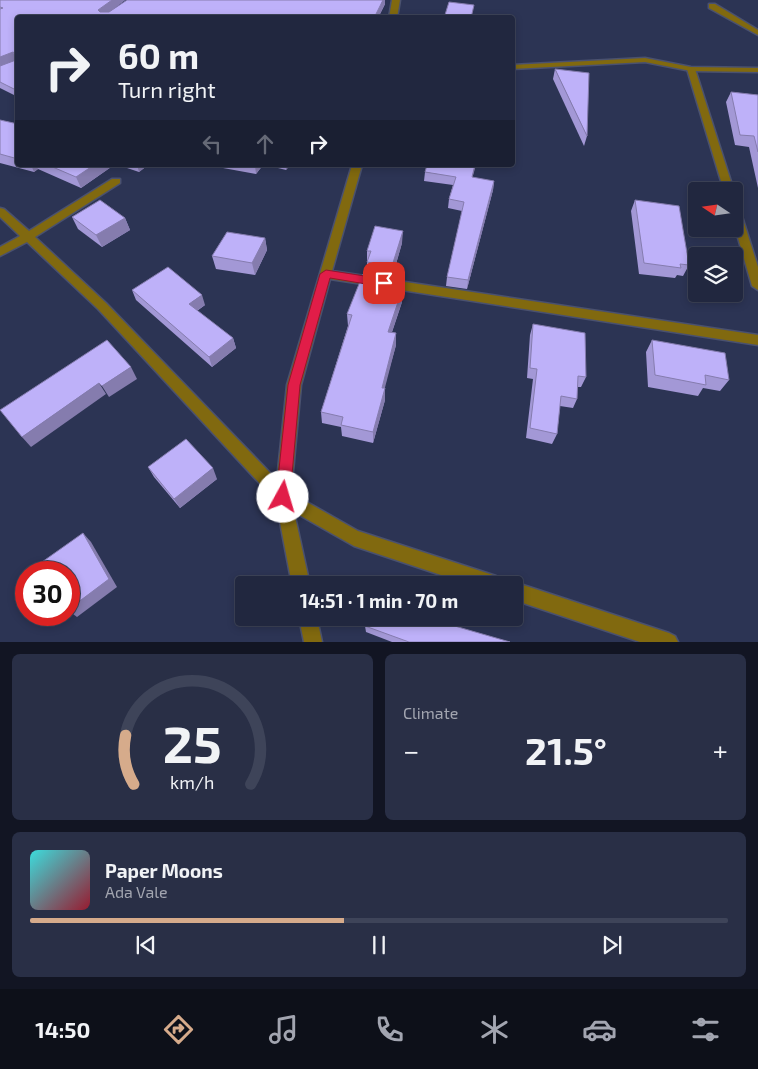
<!DOCTYPE html>
<html lang="en">
<head>
<meta charset="utf-8">
<style>
  :root { --surface:#21273f; --page:#292f46; --text:#f1f3f6; --muted:#a2a5b0; --line:#3e4459; --accent:#d6ab8b }
  body { margin:0; font-family:"Exo 2",sans-serif; background:var(--page); color:var(--text); height:100vh; display:flex; flex-direction:column; font-size:19px; white-space:nowrap }
  * { box-sizing:border-box; margin:0 }
  p { font-size:16px; color:var(--muted) }
  .icon { flex:none; width:28px; height:28px; fill:none; stroke:currentColor; stroke-width:2; stroke-linecap:round; stroke-linejoin:round }
  .map { position:relative; height:642px; overflow:hidden }
  .panel { display:flex; flex-direction:column; gap:12px; padding:12px; background:#121523; flex:1 }
  .panel>* { flex:none }
  .hud { position:absolute; left:15px; top:15px; width:500px; height:152px; border-radius:5px; box-shadow:0 2px 8px #0003,0 0 0 1px var(--line); background:#21273f; color:var(--text); overflow:hidden }
  .needle { width:32px; rotate:283deg }
  .buttons { position:absolute; left:688px; top:182px; display:grid; gap:10px }
  .buttons a { display:grid; place-items:center; width:55px; height:55px; border-radius:5px; background:var(--surface); box-shadow:0 2px 8px #0003,0 0 0 1px var(--line); font-size:25px }
  .speed { position:absolute; left:15px; top:561px; display:flex; gap:10px; font-size:25px; font-weight:700; text-align:center }
  .speed>* { display:grid; place-content:center; width:65px; height:65px; border-radius:50%; background:var(--surface); box-shadow:0 2px 8px #0003,0 0 0 1px var(--line); line-height:1 }
  .speed .limit { border:8px solid #d22; background:#fff; color:#111 }
  .pin { position:absolute; display:grid; place-items:center; width:42px; height:42px; color:#fff; margin:-21px; border-radius:10px; box-shadow:0 2px 8px #0006 }
  .me { position:absolute; width:55px; margin:-28px; rotate:6deg; stroke-linejoin:round; filter:drop-shadow(0 0 4px #0008) }
  .turn { display:flex; align-items:center; gap:18px; height:105px; padding:0 20px; font-size:22px }
  .turn .icon { width:65px; height:65px; stroke-width:2.5 }
  .turn b { display:block; font-size:35px; line-height:42px }
  .lanes { display:flex; align-items:center; height:48px; padding:0 20px; background:#0003; justify-content:center; gap:25px; direction:ltr }
  .lanes .off { opacity:.35 }
  .big { font-size:38px; font-weight:700; line-height:1.1 }
  .panel .tile { flex:1; display:flex; flex-direction:column; justify-content:center; gap:8px; min-width:0; padding:0 18px; border-radius:8px; background:var(--page) }
  .panel .dial { align-items:center; gap:0 }
  .dial svg { height:130px; overflow:visible; fill:none; stroke:var(--line); stroke-width:7; stroke-linecap:round; text-anchor:middle }
  .dial text { fill:var(--text); stroke:none }
  .song { display:flex; align-items:center; gap:15px }
  .cover { width:60px; height:60px; border-radius:8px; background:linear-gradient(135deg,hsl(180 70% 55%),hsl(350 70% 35%)) }
  .played { height:5px; border-radius:2px; background:linear-gradient(90deg,var(--accent) 45%,var(--line) 45%) }
  .keys { display:flex; justify-content:space-around; direction:ltr }
  .heat { display:flex; justify-content:space-between; align-items:center; font-size:28px; direction:ltr }
  .panel .tiles { flex:1; display:grid; gap:12px; grid-template-columns:1fr 1fr }
  .tile:last-child { grid-column:span 2 }
  .trip { position:absolute; left:235px; top:576px; width:288px; height:50px; border-radius:5px; background:var(--surface); box-shadow:0 2px 8px #0003,0 0 0 1px var(--line); font-weight:700; line-height:50px; text-align:center }
  .menu { display:flex; height:80px; justify-content:space-around; align-items:center; background:#0d1019; color:var(--muted) }
  .menu .icon { width:35px; height:35px }
  .menu .on { color:var(--accent) }
  .menu b { font-size:22px; color:var(--text) }
  .map>svg:first-child { display:block }
  .lines { fill:none; stroke-linecap:round; stroke-linejoin:round }
  .minor-casing { stroke:#4a516f; stroke-width:3 }
  .tertiary-casing { stroke:#4a516f; stroke-width:3 }
  .minor { fill:#81690f; fill-rule:evenodd }
  .tertiary { fill:#81690f; fill-rule:evenodd }
  .wall { fill:#a398d6 }
  .shaded-wall { fill:#857cae }
  .building { fill:#beb1f9; stroke:#857cae }
  .route { fill:#e11d48; stroke:#92132f }
</style>
</head>
<body>
<div class="map">
<svg width="758" height="642" viewBox="0 0 758 642">
  <rect width="100%" height="100%" fill="#2c3454"/>
  <g class="lines">
    <defs>
      <g id="minor">
        <polygon points="392,0 400,0 397,18 389,18"/>
        <polygon points="709,4 715,4 758,30 758,35 709,8"/>
        <polygon points="645,58 691,67 758,68 758,72 691,71 645,62 512,69 512,65"/>
        <polygon points="352,165 362,165 332,271 758,335 758,345 330,279 301,385 291,493 358,531 496,576 502,579 505,585 471,585 354,546 294,512 310,585 292,585 276,501 98,309 27,242 0,256 0,247 20,236 0,217 0,208 4,209 29,231 112,179 120,179 120,183 35,237 106,303 277,480 287,385"/>
        <polygon points="514,582 669,633 675,636 678,642 640,642 514,600 514,585 508,585"/>
        <polygon points="299,618 317,618 322,642 304,642"/>
      </g>
      <g id="tertiary">
        <polygon points="688,67 695,69 734,191 734,192 724,191 687,69"/>
        <polygon points="734,204 739,207 758,267 758,290 752,286 734,224"/>
      </g>
    </defs>
    <use href="#minor" class="minor-casing"/>
    <use href="#tertiary" class="tertiary-casing"/>
    <use href="#minor" class="minor"/>
    <use href="#tertiary" class="tertiary"/>
  </g>
  <g class="wall">
    <polygon points="0,0 125,0 109,12 385,4 378,18 18,18 18,97 0,88"/>
    <polygon points="555,69 587,136 584,146 553,79"/>
    <polygon points="731,92 758,95 758,188 749,147 735,145 726,102"/>
    <polygon points="0,120 18,124 18,165 114,165 81,188 38,169 34,172 0,163"/>
    <polygon points="118,165 148,165 139,172"/>
    <polygon points="222,165 263,165 256,174 223,168"/>
    <polygon points="266,165 290,165 286,170"/>
    <polygon points="425,172 473,178 494,181 493,190 467,289 446,286 447,277 462,211 448,208 449,199 453,185 424,181"/>
    <polygon points="635,200 689,265 683,276 677,275 675,278 639,274 631,211"/>
    <polygon points="72,217 125,218 130,230 102,247 78,229"/>
    <polygon points="265,238 267,250 255,275 216,269 212,256"/>
    <polygon points="402,243 392,278 367,274 367,251"/>
    <polygon points="388,287 402,290 402,302 392,332 396,333 396,345 384,388 385,400 373,443 342,436 341,427 322,423 321,412 348,326 347,314"/>
    <polygon points="132,290 205,305 197,311 233,338 236,348 212,367 136,300"/>
    <polygon points="533,324 586,377 581,387 577,387 577,399 573,408 560,406 557,434 552,444 526,438 533,379 527,378 530,335"/>
    <polygon points="652,340 729,380 720,391 703,388 698,396 648,387 646,352"/>
    <polygon points="148,467 217,479 180,508 154,477"/>
    <polygon points="365,626 510,642 392,642 366,632"/>
  </g>
  <g class="shaded-wall">
    <polygon points="112,0 125,0 102,18 98,10"/>
    <polygon points="383,0 385,0 385,4 378,18 374,18"/>
    <polygon points="13,52 17,60 0,67 0,57"/>
    <polygon points="18,87 18,96 14,89"/>
    <polygon points="31,165 36,165 38,169 34,172"/>
    <polygon points="94,165 114,165 81,188 76,177"/>
    <polygon points="137,165 148,165 139,172"/>
    <polygon points="255,165 263,165 256,174 255,166"/>
    <polygon points="286,165 290,165 286,170"/>
    <polygon points="475,165 476,165 470,186 472,177"/>
    <polygon points="494,181 493,190 467,289 468,280"/>
    <polygon points="125,218 130,230 102,247 96,235"/>
    <polygon points="403,231 402,243 392,278 392,266"/>
    <polygon points="265,238 267,250 255,275 252,263"/>
    <polygon points="388,278 388,290 386,287"/>
    <polygon points="402,290 402,302 388,344 388,332"/>
    <polygon points="202,295 205,305 192,314 189,304"/>
    <polygon points="396,333 396,345 382,399 382,388"/>
    <polygon points="233,338 236,348 212,367 209,357"/>
    <polygon points="131,367 137,379 109,397 102,386"/>
    <polygon points="99,383 106,394 31,447 22,437"/>
    <polygon points="385,388 385,400 373,443 373,432"/>
    <polygon points="213,468 217,479 180,508 174,499"/>
    <polygon points="83,533 91,542 117,587 77,617 69,611 69,609"/>
  </g>
  <g class="building">
    <polygon points="0,0 112,0 98,10 100,12 109,12 127,0 383,0 374,18 18,18 18,87 14,89 0,82 0,66 16,60 16,54 13,52 0,57 0,9 3,8 0,7"/>
    <polygon points="449,2 474,5 471,18 444,18"/>
    <polygon points="555,69 589,73 587,136"/>
    <polygon points="731,92 758,95 758,152 754,136 740,135"/>
    <polygon points="0,120 18,124 18,159 0,154"/>
    <polygon points="48,165 94,165 76,177"/>
    <polygon points="427,165 475,165 472,177 494,181 468,280 447,277 464,202 449,199 456,177 425,172"/>
    <polygon points="100,200 125,218 96,235 72,217"/>
    <polygon points="635,200 679,206 689,265 680,264 681,268 644,263"/>
    <polygon points="375,226 403,231 392,266 367,262 371,251 367,251"/>
    <polygon points="227,232 265,238 252,263 212,256"/>
    <polygon points="168,267 202,295 189,304 233,338 209,357 132,290"/>
    <polygon points="363,274 388,278 386,287 402,290 388,332 396,333 382,388 385,388 373,432 341,425 343,417 321,412 352,315 347,314"/>
    <polygon points="533,324 585,333 586,377 578,376 577,399 561,396 557,434 530,428 537,369 530,368"/>
    <polygon points="107,340 131,367 102,386 99,383 22,437 0,410"/>
    <polygon points="652,340 725,353 729,380 705,375 706,385 655,375"/>
    <polygon points="186,439 213,468 174,499 148,467"/>
    <polygon points="83,533 109,579 69,609 69,572 47,572 42,562"/>
    <polygon points="368,618 427,618 510,642 409,642 365,626"/>
  </g>
  <polygon class="route" points="326,270 384,279 390,283 384,287 330,278 300,385 290,497 288,501 283,503 278,501 276,497 288,385 320,274"/>
</svg>
<div class="buttons">
<a><svg class="needle" viewBox="-14 -14 28 28"><path d="M0-13l5 13h-10z" fill="#e53935"/><path d="M0 13l5-13h-10z" fill="#a2a5b0"/></svg></a>
<a><svg class="icon" aria-label="layers" viewBox="0 0 24 24"><path d="M12 4l9 5-9 5-9-5zM3 14l9 5 9-5"/></svg></a>
</div>
<div class="speed"><div class="limit">30</div></div>
<div class="pin" style="left:384px;top:283px;background:#d93025"><svg class="icon" aria-label="arrive" viewBox="0 0 24 24"><path d="M6 21V4h12l-3 4 3 4H6"/></svg></div>
<svg class="me" style="left:283px;top:497px" viewBox="-20 -20 40 40"><circle r="19" fill="#fff"/><path d="M0-13L10 11 0 6-10 11z" fill="#e11d48"/></svg>
<div class="trip">14:51 · 1 min · 70 m</div>
<div class="hud">
<div class="turn"><svg class="icon" aria-label="right" viewBox="0 0 24 24"><path d="M7 20v-9h11M14 6l5 5-5 5"/></svg><div><b>60 m</b>Turn right</div></div>
<div class="lanes"><svg class="icon off" aria-label="left" viewBox="0 0 24 24"><path d="M17 20v-9H6M10 6l-5 5 5 5"/></svg><svg class="icon off" aria-label="ahead" viewBox="0 0 24 24"><path d="M12 20V5M6 11l6-6 6 6"/></svg><svg class="icon" aria-label="right" viewBox="0 0 24 24"><path d="M7 20v-9h11M14 6l5 5-5 5"/></svg></div>
</div>
</div>
<section class="panel">
<div class="tiles">
<div class="tile dial"><svg viewBox="0 0 100 80">
<path d="M14 69A42 42 0 1 1 86 69"/>
<path d="M14 69A42 42 0 0 1 9 39" stroke="#d6ab8b"/>
<text x="50" y="56" font-size="32" font-weight="700">25</text>
<text x="50" y="72" font-size="11">km/h</text>
</svg></div>
<div class="tile"><p>Climate</p>
<div class="heat"><a>−</a><b class="big">21.5°</b><a>+</a></div>
</div>
<div class="tile">
<div class="song"><i class="cover"></i><div><b>Paper Moons</b><p>Ada Vale</p></div></div>
<div class="played"></div>
<div class="keys"><svg class="icon" aria-label="previous" viewBox="0 0 24 24"><path d="M18 5L8 12l10 7zM5 5v14"/></svg><svg class="icon" aria-label="pause" viewBox="0 0 24 24"><path d="M8 5v14M16 5v14"/></svg><svg class="icon" aria-label="next" viewBox="0 0 24 24"><path d="M6 5l10 7-10 7zM19 5v14"/></svg></div>
</div>
</div>
</section>
<nav class="menu">
<b>14:50</b>
<svg class="icon on" aria-label="directions" viewBox="0 0 24 24"><path d="M12 3l9 9-9 9-9-9zM9 14v-3h6M13 9l2 2-2 2"/></svg>
<svg class="icon" aria-label="music" viewBox="0 0 24 24"><path d="M9 18V5l10-2v13"/><circle cx="6" cy="18" r="3"/><circle cx="16" cy="16" r="3"/></svg>
<svg class="icon" aria-label="phone" viewBox="0 0 24 24"><path d="M5 4h4l2 5-3 2q2 4 5 5l2-3 5 2v4C11 20 4 13 5 4z"/></svg>
<svg class="icon" aria-label="climate" viewBox="0 0 24 24"><path d="M12 3v18M4 7l16 10M4 17L20 7"/></svg>
<svg class="icon" aria-label="car" viewBox="0 0 24 24"><path d="M5 17H2v-5l4-1 3-4h7l3 4 3 1v5h-3M9 17h6M6 11h13"/><circle cx="7" cy="17" r="2"/><circle cx="17" cy="17" r="2"/></svg>
<svg class="icon" aria-label="filters" viewBox="0 0 24 24"><path d="M4 7h16M4 17h16"/><circle cx="9" cy="7" r="2"/><circle cx="15" cy="17" r="2"/></svg>
</nav>
</body>
</html>
